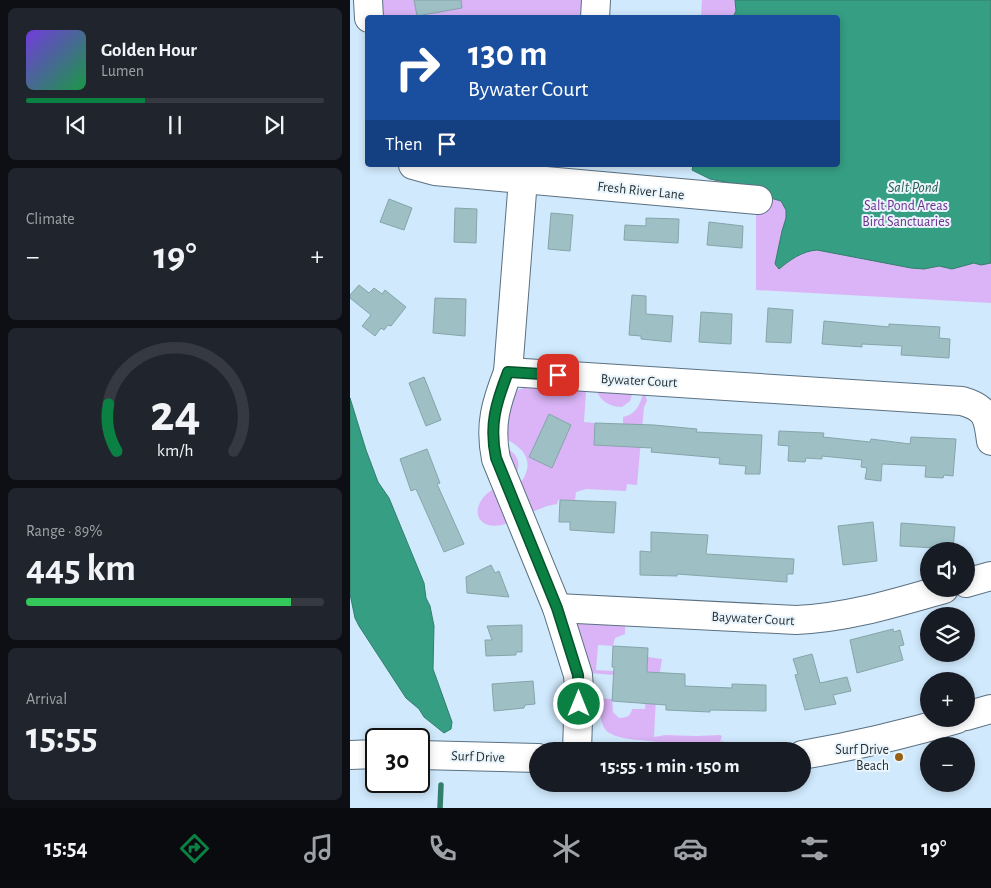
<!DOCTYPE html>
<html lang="en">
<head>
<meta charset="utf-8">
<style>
  :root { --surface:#171b24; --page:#20242c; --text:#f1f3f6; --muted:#9ea1a6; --line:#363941; --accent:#0b8043 }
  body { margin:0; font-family:"Alegreya Sans",sans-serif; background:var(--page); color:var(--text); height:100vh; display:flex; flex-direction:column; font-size:19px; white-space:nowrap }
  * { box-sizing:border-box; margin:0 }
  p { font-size:16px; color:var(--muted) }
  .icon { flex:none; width:28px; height:28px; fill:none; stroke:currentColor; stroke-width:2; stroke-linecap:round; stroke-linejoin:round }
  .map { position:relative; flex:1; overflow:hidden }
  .side { display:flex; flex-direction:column; gap:8px; padding:8px; background:#0d0f14; width:350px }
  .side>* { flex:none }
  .top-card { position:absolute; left:15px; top:15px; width:475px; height:152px; border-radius:5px; box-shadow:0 2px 8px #0003; background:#1a4fa0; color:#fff; overflow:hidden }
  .tools { position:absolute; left:570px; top:542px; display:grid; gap:10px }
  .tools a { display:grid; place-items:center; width:55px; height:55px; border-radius:50%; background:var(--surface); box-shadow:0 2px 8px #0003; font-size:25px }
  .speed { position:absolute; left:15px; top:728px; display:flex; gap:10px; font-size:25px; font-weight:700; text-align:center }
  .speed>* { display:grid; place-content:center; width:65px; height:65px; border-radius:50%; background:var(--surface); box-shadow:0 2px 8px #0003; line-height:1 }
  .speed .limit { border:2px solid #111; border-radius:8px; background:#fff; color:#111 }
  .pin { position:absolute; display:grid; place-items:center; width:42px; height:42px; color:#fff; margin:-21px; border-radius:10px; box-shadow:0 2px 8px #0006 }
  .me { position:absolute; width:55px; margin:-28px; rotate:0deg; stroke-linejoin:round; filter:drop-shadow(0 0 4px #0008) }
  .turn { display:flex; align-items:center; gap:18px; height:105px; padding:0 20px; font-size:22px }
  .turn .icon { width:65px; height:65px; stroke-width:2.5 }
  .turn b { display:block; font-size:35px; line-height:42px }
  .then { display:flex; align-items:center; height:48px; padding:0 20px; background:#0003; gap:10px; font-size:19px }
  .big { font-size:38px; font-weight:700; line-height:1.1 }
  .side .widget { flex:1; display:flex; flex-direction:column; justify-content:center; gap:8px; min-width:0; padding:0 18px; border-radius:8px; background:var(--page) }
  .side .dial { align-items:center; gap:0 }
  .dial svg { height:130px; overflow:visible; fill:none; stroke:var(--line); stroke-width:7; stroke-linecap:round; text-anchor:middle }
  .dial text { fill:var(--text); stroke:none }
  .song { display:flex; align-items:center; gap:15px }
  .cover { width:60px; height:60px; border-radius:8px; background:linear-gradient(135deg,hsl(260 70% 55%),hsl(140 70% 35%)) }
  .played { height:5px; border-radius:2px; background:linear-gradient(90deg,var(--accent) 40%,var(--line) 40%) }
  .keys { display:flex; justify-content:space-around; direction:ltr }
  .heat { display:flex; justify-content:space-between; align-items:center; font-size:28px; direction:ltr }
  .charge { height:8px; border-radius:4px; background:linear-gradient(90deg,#34c759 89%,var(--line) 0) }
  .trip { position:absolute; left:179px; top:742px; width:282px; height:50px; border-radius:25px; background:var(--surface); box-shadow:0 2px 8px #0003; font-weight:700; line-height:50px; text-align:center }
  .menu { display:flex; height:80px; justify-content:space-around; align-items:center; background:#090b0e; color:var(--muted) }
  .menu .icon { width:35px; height:35px }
  .menu .on { color:var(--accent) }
  .menu b { font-size:22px; color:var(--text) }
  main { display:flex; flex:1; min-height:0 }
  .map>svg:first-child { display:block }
  .green { fill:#dab4f6 }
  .water { fill:#369e83; stroke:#327e6d }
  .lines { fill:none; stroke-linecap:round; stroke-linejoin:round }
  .stream { stroke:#327e6d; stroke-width:5.5 }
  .building { fill:#9ec0c5; stroke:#84a5aa }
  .minor-casing { stroke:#5b7182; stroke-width:30 }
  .major-casing { stroke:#5b7182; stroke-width:30 }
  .minor { stroke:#fff; stroke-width:28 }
  .major { stroke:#fff; stroke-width:28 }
  .route-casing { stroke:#07532c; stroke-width:12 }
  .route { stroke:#0b8043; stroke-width:9 }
  .poi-dot { fill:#955f16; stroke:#eaf4fb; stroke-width:2 }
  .labels { text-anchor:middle; stroke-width:4; stroke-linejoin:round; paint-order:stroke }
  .street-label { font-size:14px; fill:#283239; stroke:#eaf4fb }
  .park-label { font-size:14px; fill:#6e3092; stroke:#eaf4fb }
  .poi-label { font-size:14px; fill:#283239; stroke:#eaf4fb; text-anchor:end }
  .water-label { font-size:15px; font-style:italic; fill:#285f4f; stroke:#eaf4fb }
</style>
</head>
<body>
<main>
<section class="side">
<div class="widget">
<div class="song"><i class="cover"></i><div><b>Golden Hour</b><p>Lumen</p></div></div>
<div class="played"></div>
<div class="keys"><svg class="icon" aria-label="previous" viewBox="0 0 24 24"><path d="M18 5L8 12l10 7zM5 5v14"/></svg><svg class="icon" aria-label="pause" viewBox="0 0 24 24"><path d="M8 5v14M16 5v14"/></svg><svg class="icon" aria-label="next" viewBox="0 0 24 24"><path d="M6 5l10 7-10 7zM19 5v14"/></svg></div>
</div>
<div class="widget"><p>Climate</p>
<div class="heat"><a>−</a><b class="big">19°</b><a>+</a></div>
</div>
<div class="widget dial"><svg viewBox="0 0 100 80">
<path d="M14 69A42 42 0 1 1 86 69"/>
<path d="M14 69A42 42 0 0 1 9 40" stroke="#0b8043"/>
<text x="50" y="56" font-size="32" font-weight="700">24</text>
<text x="50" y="72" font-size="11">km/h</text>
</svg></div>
<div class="widget"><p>Range · 89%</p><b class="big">445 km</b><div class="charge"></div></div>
<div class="widget"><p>Arrival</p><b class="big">15:55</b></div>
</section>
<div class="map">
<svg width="641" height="808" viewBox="0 0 641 808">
  <rect width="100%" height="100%" fill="#d0e9fc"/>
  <g class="green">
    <polygon points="23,0 240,0 239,18 24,17"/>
    <polygon points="352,0 641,0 641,303 406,290 406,206 368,184 348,165 488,165 488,18 351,17"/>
    <path d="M234 386 236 392 234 422 245 423 244 445 283 447 273 425V417C288 414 291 402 294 389L297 401 294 407 287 485 277 484 276 491 236 489 226 492 225 501 208 500 207 504 197 506 182 512 170 484C187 461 173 446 151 437L161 397 168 390 176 387Z"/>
    <path d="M247 390 283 391 280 401 272 407C261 407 249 401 247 390Z"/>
    <path d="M157 448C169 456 172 465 164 478Z"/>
    <path d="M142 490H148L160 522C129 536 115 508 142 490Z"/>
    <polygon points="227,620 275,624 275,634 265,638 263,646 248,645 246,670 264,671 264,675 239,673 225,624"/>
    <path d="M298 657 312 659 306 696 304 737 315 735 346 736 370 735 372 736 370 742 373 741 375 744 374 750 311 749 304 748H308L310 743 308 742C295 740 262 740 255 729 251 723 251 716 248 710L240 705 241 700 246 698 262 699 263 712 269 718C276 718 281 716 282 709H295Z"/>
  </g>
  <g class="water">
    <path d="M385 0H641V263L631 265 624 263 602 269 589 266 574 269 561 268 467 250C452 251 440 260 429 269L425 264 432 231 436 218V210L431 201 403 193 380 183 360 179 342 170 343 165H488V18L383 17 386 11Z"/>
    <polygon points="0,398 16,450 28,482 39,498 74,583 76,598 80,606 84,626 83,669 102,722 101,729 94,733 74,717 69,709 56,698 9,626 5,618 0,594"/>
  </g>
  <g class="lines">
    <polyline class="stream" points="90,808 91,785"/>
  </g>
  <g class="building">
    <polygon points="64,0 111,0 112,8 67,16"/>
    <polygon points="39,199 62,208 54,230 30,222"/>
    <polygon points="105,208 127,209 126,243 104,242"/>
    <polygon points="201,213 223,215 220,251 198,249"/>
    <polygon points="296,218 329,219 328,243 274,240 275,225 296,226"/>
    <polygon points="359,222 393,226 392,248 357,245"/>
    <polygon points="9,285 19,293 24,288 32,294 35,290 56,307 41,326 38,325 34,330 31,328 25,336 12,326 21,315 0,298 0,295"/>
    <polygon points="282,295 296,296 296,314 323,316 321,342 291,339 291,336 279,335"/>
    <polygon points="85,298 116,299 115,336 83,333"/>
    <polygon points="418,308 443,310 441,343 416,342"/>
    <polygon points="351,312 382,314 381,344 349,342"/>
    <polygon points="474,321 539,327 539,324 590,327 589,338 600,339 599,358 551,355 552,346 512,344 512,347 472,344"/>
    <polygon points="74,377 91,420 76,426 59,383"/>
    <polygon points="199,414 221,425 202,468 179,457"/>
    <polygon points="245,423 304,425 347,429 346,432 412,435 410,474 395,474 396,466 369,464 370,458 301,452 302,448 244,445"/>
    <polygon points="429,431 474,433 473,437 520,442 521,439 560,444 561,437 606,439 603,476 594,475 593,478 575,477 576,466 532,464 531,481 515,479 517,468 511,467 512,460 472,456 472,459 456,458 455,462 438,461 439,446 428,445"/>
    <polygon points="77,449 90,483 87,484 114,544 94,552 66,489 61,491 50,459"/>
    <polygon points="210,500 266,502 264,533 220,530 220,522 209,522"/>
    <polygon points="523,522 527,561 493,565 488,526"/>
    <polygon points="551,523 605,527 603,549 550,546"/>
    <polygon points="301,532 358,535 356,554 444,559 443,574 437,574 437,582 327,574 327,576 290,575 290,551 301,552"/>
    <polygon points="141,565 145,573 149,571 159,597 117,593 116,577"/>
    <polygon points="172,625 172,652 166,652 166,655 136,656 135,640 142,640 137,626"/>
    <polygon points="543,629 544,632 550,630 554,645 549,646 553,660 507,673 500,640"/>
    <polygon points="263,646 298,648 297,672 335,674 335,686 382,688 382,684 416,685 416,711 360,710 360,712 316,710 316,705 262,701 264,667 262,667"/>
    <polygon points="462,654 470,683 497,677 501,691 483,695 486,704 455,710 445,675 448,674 443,659"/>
    <polygon points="183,681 185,704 175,705 174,708 144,711 142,684"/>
  </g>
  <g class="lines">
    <defs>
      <g id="minor">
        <polyline points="18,0 19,18"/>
        <polyline points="245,18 246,0"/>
        <polyline points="63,165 85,171 173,179 158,372"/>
        <polyline points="173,179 408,200"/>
        <polyline points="616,583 641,576"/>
        <path d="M207 608 446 620C497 618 545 603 594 589"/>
        <path d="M227 751 229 688 228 675 207 608 146 459C139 425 146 403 158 372L612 401C637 408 638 417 641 441"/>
      </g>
      <g id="major">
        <polyline points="616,716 641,709"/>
        <polyline points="0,755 26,754"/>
        <polyline points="69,755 188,758"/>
        <path d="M452 755C505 746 556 734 607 719"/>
      </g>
    </defs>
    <use href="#minor" class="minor-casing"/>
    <use href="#major" class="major-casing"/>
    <use href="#minor" class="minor"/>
    <use href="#major" class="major"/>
  </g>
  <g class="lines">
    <defs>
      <path id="route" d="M208 375 158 372C146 403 139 425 146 458L207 608 228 675 229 704"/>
    </defs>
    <use href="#route" class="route-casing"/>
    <use href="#route" class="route"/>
  </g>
  <circle class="poi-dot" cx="549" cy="757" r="5"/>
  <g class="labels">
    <g class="street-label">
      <text transform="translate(291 190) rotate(6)" y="5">Fresh River Lane</text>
      <text transform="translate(289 380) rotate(3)" y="5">Bywater Court</text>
      <text transform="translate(403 618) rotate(3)" y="5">Baywater Court</text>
      <text transform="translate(128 756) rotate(2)" y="5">Surf Drive</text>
    </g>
    <g class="park-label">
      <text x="556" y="210">Salt Pond Areas<tspan x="556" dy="16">Bird Sanctuaries</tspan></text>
    </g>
    <g class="poi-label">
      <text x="539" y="754">Surf Drive<tspan x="539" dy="16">Beach</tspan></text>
    </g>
    <g class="water-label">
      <text x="563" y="192">Salt Pond</text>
    </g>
  </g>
</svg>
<div class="tools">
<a><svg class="icon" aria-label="sound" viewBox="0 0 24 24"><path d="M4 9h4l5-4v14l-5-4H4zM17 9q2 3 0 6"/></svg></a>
<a><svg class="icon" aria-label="layers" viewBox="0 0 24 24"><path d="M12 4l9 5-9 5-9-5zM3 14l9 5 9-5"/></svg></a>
<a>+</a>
<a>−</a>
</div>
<div class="speed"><div class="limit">30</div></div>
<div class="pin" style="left:208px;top:375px;background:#d93025"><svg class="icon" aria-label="arrive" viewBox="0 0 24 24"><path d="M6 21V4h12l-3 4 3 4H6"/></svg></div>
<svg class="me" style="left:229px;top:704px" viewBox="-20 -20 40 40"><circle r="17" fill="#0b8043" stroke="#fff" stroke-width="3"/><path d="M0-11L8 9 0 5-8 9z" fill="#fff"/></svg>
<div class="trip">15:55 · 1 min · 150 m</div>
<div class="top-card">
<div class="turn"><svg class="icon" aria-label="right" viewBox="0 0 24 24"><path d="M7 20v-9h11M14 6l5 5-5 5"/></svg><div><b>130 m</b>Bywater Court</div></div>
<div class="then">Then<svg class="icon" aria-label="arrive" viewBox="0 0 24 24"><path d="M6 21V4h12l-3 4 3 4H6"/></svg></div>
</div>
</div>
</main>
<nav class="menu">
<b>15:54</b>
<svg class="icon on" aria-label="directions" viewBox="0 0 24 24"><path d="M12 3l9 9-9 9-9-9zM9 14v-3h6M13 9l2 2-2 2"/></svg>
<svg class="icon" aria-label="music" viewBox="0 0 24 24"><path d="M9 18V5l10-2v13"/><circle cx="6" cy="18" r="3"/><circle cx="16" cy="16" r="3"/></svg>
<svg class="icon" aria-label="phone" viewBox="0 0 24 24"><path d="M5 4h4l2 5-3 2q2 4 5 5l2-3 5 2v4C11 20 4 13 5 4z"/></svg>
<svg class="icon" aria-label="climate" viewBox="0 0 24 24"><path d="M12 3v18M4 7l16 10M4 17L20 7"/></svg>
<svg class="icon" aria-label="car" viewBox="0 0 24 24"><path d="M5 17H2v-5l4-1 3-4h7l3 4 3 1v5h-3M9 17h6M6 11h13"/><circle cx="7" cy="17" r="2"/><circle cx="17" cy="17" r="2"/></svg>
<svg class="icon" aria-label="filters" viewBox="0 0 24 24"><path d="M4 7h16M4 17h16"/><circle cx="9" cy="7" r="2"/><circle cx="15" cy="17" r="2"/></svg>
<b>19°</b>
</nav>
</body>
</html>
